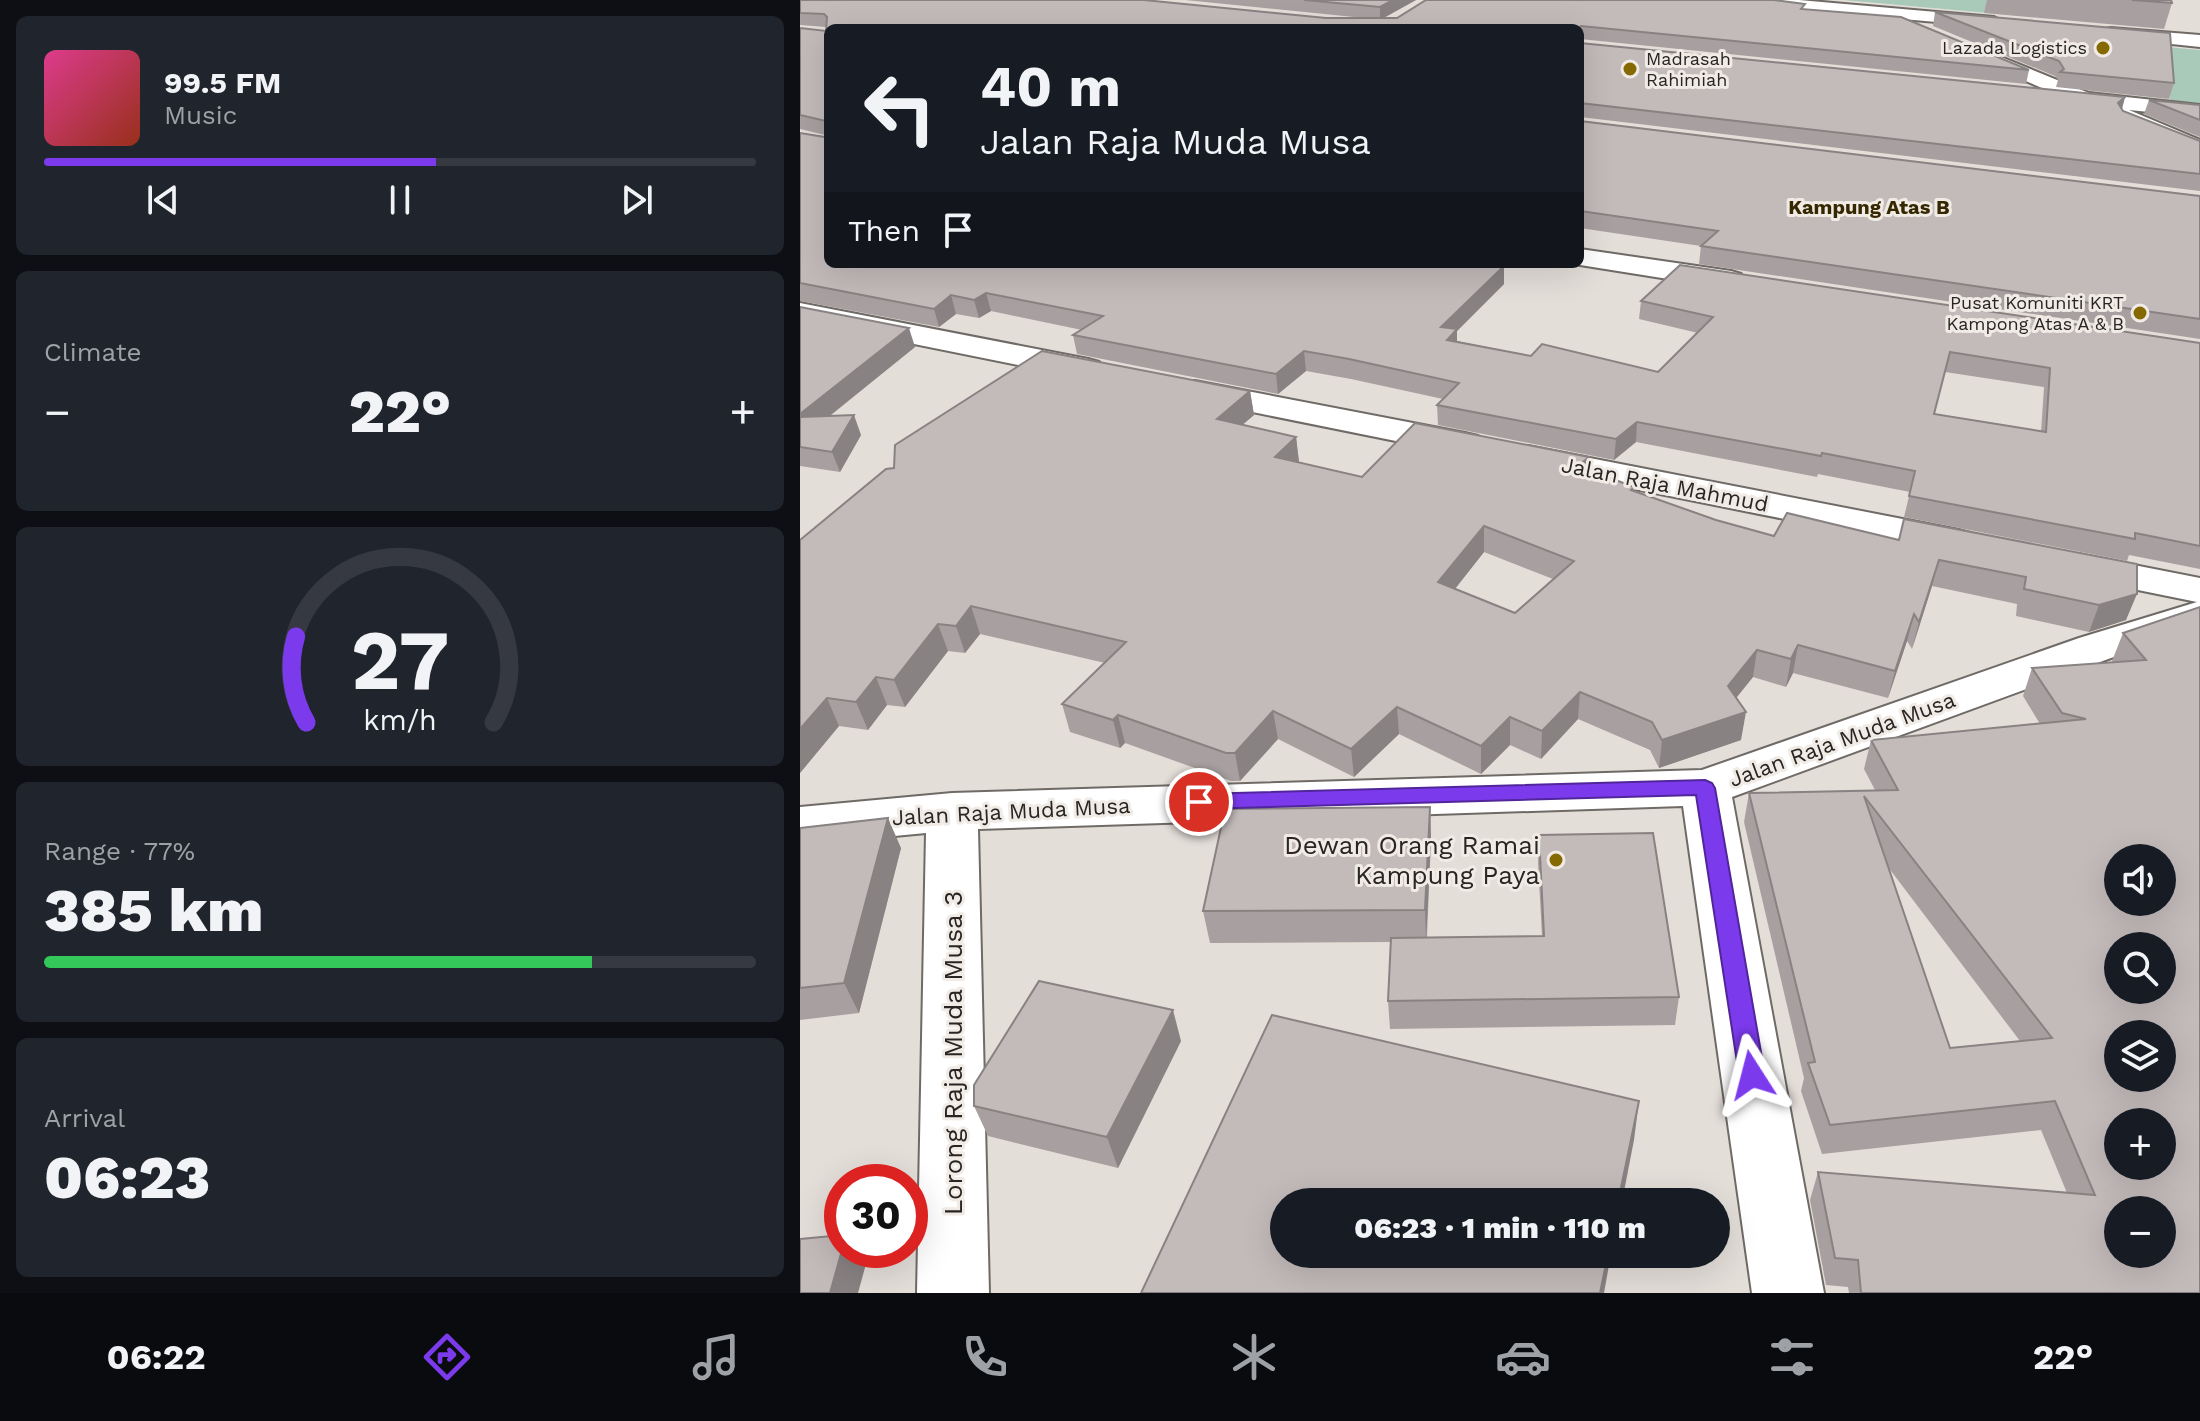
<!DOCTYPE html>
<html lang="en">
<head>
<meta charset="utf-8">
<style>
  :root { --surface:#171b24; --page:#20242c; --text:#f1f3f6; --muted:#9ea1a6; --line:#363941; --accent:#7c3aed }
  body { margin:0; font-family:"Work Sans",sans-serif; background:var(--page); color:var(--text); height:100vh; display:flex; flex-direction:column; font-size:30px; white-space:nowrap }
  * { box-sizing:border-box; margin:0 }
  p { font-size:26px; color:var(--muted) }
  .icon { flex:none; width:44px; height:44px; fill:none; stroke:currentColor; stroke-width:2; stroke-linecap:round; stroke-linejoin:round }
  .map { position:relative; flex:1; overflow:hidden }
  .drawer { display:flex; flex-direction:column; gap:16px; padding:16px; background:#0d0f14; width:800px }
  .drawer>* { flex:none }
  .guide { position:absolute; left:24px; top:24px; width:760px; height:244px; border-radius:12px; box-shadow:0 8px 32px #0002; background:#171b24; color:var(--text); overflow:hidden }
  .fabs { position:absolute; left:1304px; top:844px; display:grid; gap:16px }
  .fabs a { display:grid; place-items:center; width:72px; height:72px; border-radius:50%; background:var(--surface); box-shadow:0 8px 32px #0002; font-size:40px }
  .speed { position:absolute; left:24px; top:1164px; display:flex; gap:16px; font-size:40px; font-weight:700; text-align:center }
  .speed>* { display:grid; place-content:center; width:104px; height:104px; border-radius:50%; background:var(--surface); box-shadow:0 8px 32px #0002; line-height:1 }
  .speed .limit { border:12px solid #d22; background:#fff; color:#111 }
  .pin { position:absolute; display:grid; place-items:center; width:68px; height:68px; color:#fff; margin:-34px; border:4px solid #fff; border-radius:50%; box-shadow:0 2px 8px #0007 }
  .me { position:absolute; width:88px; margin:-44px; rotate:351deg; stroke-linejoin:round; filter:drop-shadow(0 0 6px #0008) }
  .turn { display:flex; align-items:center; gap:28px; height:168px; padding:0 24px; font-size:36px }
  .turn .icon { width:104px; height:104px; stroke-width:2.5 }
  .turn b { display:block; font-size:56px; line-height:68px }
  .then { display:flex; align-items:center; height:76px; padding:0 24px; background:#0003; gap:16px; font-size:30px }
  .big { font-size:60px; font-weight:800; line-height:1.1 }
  .drawer .tile { flex:1; display:flex; flex-direction:column; justify-content:center; gap:12px; min-width:0; padding:0 28px; border-radius:12px; background:var(--page) }
  .drawer .dial { align-items:center; gap:0 }
  .dial svg { height:208px; overflow:visible; fill:none; stroke:var(--line); stroke-width:7; stroke-linecap:round; text-anchor:middle }
  .dial text { fill:var(--text); stroke:none }
  .song { display:flex; align-items:center; gap:24px }
  .cover { width:96px; height:96px; border-radius:12px; background:linear-gradient(135deg,hsl(330 70% 55%),hsl(10 70% 35%)) }
  .played { height:8px; border-radius:4px; background:linear-gradient(90deg,var(--accent) 55%,var(--line) 55%) }
  .keys { display:flex; justify-content:space-around; direction:ltr }
  .heat { display:flex; justify-content:space-between; align-items:center; font-size:44px; direction:ltr }
  .charge { height:12px; border-radius:6px; background:linear-gradient(90deg,#34c759 77%,var(--line) 0) }
  .trip { position:absolute; left:470px; top:1188px; width:460px; height:80px; border-radius:40px; background:var(--surface); box-shadow:0 8px 32px #0002; font-weight:800; line-height:80px; text-align:center }
  .menu { display:flex; height:128px; justify-content:space-around; align-items:center; background:#090b0e; color:var(--muted) }
  .menu .icon { width:56px; height:56px }
  .menu .on { color:var(--accent) }
  .menu b { font-size:36px; color:var(--text) }
  main { display:flex; flex:1; min-height:0 }
  .map>svg:first-child { display:block }
  .green { fill:#a9cab8 }
  .lines { fill:none; stroke-linecap:round; stroke-linejoin:round }
  .minor-casing { stroke:#6f6a65; stroke-width:4 }
  .major-casing { stroke:#6f6a65; stroke-width:4 }
  .minor { fill:#fff; fill-rule:evenodd }
  .major { fill:#fff; fill-rule:evenodd }
  .wall { fill:#a8a0a0; fill-rule:evenodd }
  .shaded-wall { fill:#888282 }
  .building { fill:#c3baba; stroke:#888282; stroke-width:2; fill-rule:evenodd }
  .route { fill:#7c3aed; stroke:#51269a; stroke-width:2 }
  .poi-dot { fill:#856903; stroke:#f1ebe6; stroke-width:3 }
  .labels { text-anchor:middle; stroke-width:6; stroke-linejoin:round; paint-order:stroke }
  .far-poi-label { font-size:18px; fill:#282523; stroke:#f1ebe6; text-anchor:end }
  .far-neighbourhood-label { font-size:20px; font-weight:bold; fill:#352700; stroke:#f1ebe6 }
  .street-label { font-size:22px; fill:#282523; stroke:#f1ebe6 }
  .near-poi-label { font-size:26px; fill:#282523; stroke:#f1ebe6; text-anchor:end }
  .near-street-label { font-size:26px; fill:#282523; stroke:#f1ebe6 }
</style>
</head>
<body>
<main>
<section class="drawer">
<div class="tile">
<div class="song"><i class="cover"></i><div><b>99.5 FM</b><p>Music</p></div></div>
<div class="played"></div>
<div class="keys"><svg class="icon" aria-label="previous" viewBox="0 0 24 24"><path d="M18 5L8 12l10 7zM5 5v14"/></svg><svg class="icon" aria-label="pause" viewBox="0 0 24 24"><path d="M8 5v14M16 5v14"/></svg><svg class="icon" aria-label="next" viewBox="0 0 24 24"><path d="M6 5l10 7-10 7zM19 5v14"/></svg></div>
</div>
<div class="tile"><p>Climate</p>
<div class="heat"><a>−</a><b class="big">22°</b><a>+</a></div>
</div>
<div class="tile dial"><svg viewBox="0 0 100 80">
<path d="M14 69A42 42 0 1 1 86 69"/>
<path d="M14 69A42 42 0 0 1 10 36" stroke="#7c3aed"/>
<text x="50" y="56" font-size="32" font-weight="700">27</text>
<text x="50" y="72" font-size="11">km/h</text>
</svg></div>
<div class="tile"><p>Range · 77%</p><b class="big">385 km</b><div class="charge"></div></div>
<div class="tile"><p>Arrival</p><b class="big">06:23</b></div>
</section>
<div class="map">
<svg width="1400" height="1293" viewBox="0 0 1400 1293">
  <rect width="100%" height="100%" fill="#e4ded9"/>
  <g class="green">
    <polygon points="1043,0 1227,0 1222,16"/>
    <polygon points="1367,47 1400,50 1400,105 1370,102"/>
  </g>
  <g class="lines">
    <defs>
      <g id="minor">
        <polygon points="1174,46 1289,93 1400,105 1400,117 1329,110 1400,140 1400,155 1281,105 1257,101 1256,94 1167,56 1164,52"/>
        <polygon points="780,249 931,271 941,274 945,280 941,286 931,289 780,265 775,264 780,264"/>
        <polygon points="0,303 288,359 299,362 304,369 299,376 288,379 0,321"/>
        <polygon points="395,381 665,433 678,436 683,444 678,452 665,455 383,398 378,391 383,384"/>
        <polygon points="728,446 1159,530 1173,534 1179,542 1173,550 1159,554 715,465 710,457 715,449"/>
        <polygon points="1278,554 1400,578 1400,628 1311,658 932,797 1024,1293 952,1293 883,806 178,829 189,1293 117,1293 126,833 0,845 0,807 152,793 902,770 1279,638 1397,602 1264,575 1258,566 1264,557"/>
      </g>
      <g id="major">
        <polygon points="932,0 999,0 1194,17 1203,22 1194,27 940,5"/>
        <polygon points="1311,28 1400,35 1400,47 1305,37 1302,33 1305,29"/>
      </g>
    </defs>
    <use href="#minor" class="minor-casing"/>
    <use href="#major" class="major-casing"/>
    <use href="#minor" class="minor"/>
    <use href="#major" class="major"/>
  </g>
  <g class="wall">
    <path d="M0 0 526 18H564L385 0H616L583 18 1004 9 1229 70 1226 84 780 39V28L28 264 704 266V284L657 331V341L731 356 858 372 898 333 839 319 841 301 1400 343V569L1329 555 1327 561 1104 517 1110 492 1018 474 1017 477 836 442 814 460 638 425 637 405 643 399 551 379 506 371 478 394 277 354 273 335 282 330 191 311 179 318 156 314 139 327 0 301V133L25 137V135L0 129V28L26 31V27L0 25ZM1145 372 1244 387 1241 432 1134 414Z"/>
    <polygon points="1187,0 1371,0 1372,3 1364,29 1184,13"/>
    <polygon points="1135,12 1374,83 1369,99 1256,87 1258,80 1255,76 1133,26"/>
    <polygon points="780,43 1325,97 1322,109 1323,111 1400,141 1400,191 780,117"/>
    <polygon points="1349,100 1400,105 1400,137 1344,114"/>
    <polygon points="780,121 1400,196 1400,339 899,264 901,246 780,228"/>
    <polygon points="0,307 115,347 30,416 61,435 40,472 0,466"/>
    <path d="M450 391 454 415 442 425 496 437 499 462 562 477 789 457 788 470 834 487V491L916 520 974 536 1099 540 1337 564 1326 620 1289 632 1216 616 1217 604 1132 586 1112 649 1107 641 1088 698 993 673 986 687 953 677 936 698 941 740 859 768 850 750 778 719 741 759 710 745 681 774 599 734 554 777 478 739 440 781H431L325 743 320 748 270 732 262 704 305 663 180 634 165 653 148 651 105 707 87 705 68 730 39 726 0 773 94 468ZM684 552 753 579 715 613 655 589Z"/>
    <path d="M1400 607V1293H1049L1048 1287 1026 1285 1010 1200 1018 1172 1267 1193 1241 1130 1022 1154 1001 1091 1004 1078 944 822 949 793 1075 790 1064 769 1071 740 1240 724 1223 696 1232 668 1313 662 1312 661 1323 633ZM1088 867 1220 1041 1150 1048Z"/>
    <polygon points="630,807 631,839 627,937 742,936 738,863 739,835 879,997 875,1025 590,1029 588,1001 591,942 410,943 403,911"/>
    <polygon points="0,828 101,848 59,1013 0,1020"/>
    <polygon points="381,1041 318,1168 188,1136 174,1106"/>
  </g>
  <g class="shaded-wall">
    <polygon points="593,0 616,0 580,20 580,7"/>
    <polygon points="1325,97 1321,112 1318,103"/>
    <polygon points="704,266 704,284 657,331 657,348 648,359 641,327"/>
    <polygon points="186,293 191,311 179,318 174,300"/>
    <polygon points="151,295 156,314 139,327 134,309"/>
    <polygon points="109,328 115,347 3,437 0,428 0,414"/>
    <polygon points="504,351 506,371 478,394 476,374"/>
    <polygon points="450,391 454,415 420,444 417,419"/>
    <polygon points="54,415 61,435 40,472 32,452"/>
    <polygon points="837,422 836,442 814,460 816,439"/>
    <polygon points="496,437 499,462 475,457"/>
    <polygon points="789,457 788,482 778,466"/>
    <polygon points="684,526 684,552 639,609 638,582"/>
    <polygon points="1139,560 1132,586 1112,649 1119,622"/>
    <polygon points="1337,594 1326,620 1289,632 1299,605"/>
    <polygon points="171,606 180,634 165,653 156,626"/>
    <polygon points="1114,614 1107,641 1088,698 1095,671"/>
    <polygon points="138,624 148,651 105,707 94,680"/>
    <polygon points="998,645 993,673 986,687 991,659"/>
    <polygon points="957,650 953,677 924,713 928,686"/>
    <polygon points="76,677 87,705 68,730 56,702"/>
    <polygon points="780,692 778,719 741,759 742,731"/>
    <polygon points="27,698 39,726 0,773 0,729"/>
    <polygon points="597,707 599,734 554,777 551,749"/>
    <polygon points="473,711 478,739 440,781 435,753"/>
    <polygon points="946,712 941,740 859,768 862,740"/>
    <polygon points="318,715 325,743 320,748 313,720"/>
    <polygon points="710,717 710,745 681,774 681,746"/>
    <polygon points="630,807 631,839 626,942 625,910"/>
    <polygon points="88,818 101,848 59,1013 44,983"/>
    <polygon points="373,1010 381,1041 318,1168 307,1137"/>
    <polygon points="839,1101 834,1140 822,1202 818,1202"/>
    <polygon points="42,1250 57,1250 66,1264 58,1293 30,1293"/>
    <polygon points="808,1254 811,1254 804,1293 800,1293"/>
  </g>
  <g class="building">
    <path d="M0 0H344L526 18H597L626 0H974L1005 4 1001 9 1101 17 1229 70 781 26 779 28H28V264H693L704 266 641 327 657 329 647 340 731 356 742 344 858 372 913 317 841 301 880 265 1400 343V546L1335 533V539L1109 496 1115 471 1022 453 1021 456 837 422 816 439 637 405 659 383 549 359 504 351 476 374 273 335 303 316 186 293 174 300 151 295 134 309 0 283V133L25 137 26 121 0 115V28L26 31 27 17 24 14 0 13ZM1150 352 1250 368 1246 432 1134 414Z"/>
    <polygon points="504,0 593,0 580,7"/>
    <polygon points="1332,0 1371,0 1372,3"/>
    <polygon points="1135,12 1370,33 1374,83 1260,72 1264,69 1259,61"/>
    <polygon points="780,43 1325,97 1318,103 1323,111 1400,141 1400,174 780,103"/>
    <polygon points="1349,100 1400,105 1400,120"/>
    <polygon points="780,121 1400,196 1400,319 901,246 918,231 780,211"/>
    <polygon points="0,307 109,328 0,414"/>
    <path d="M242 351 450 391 417 419 496 437 475 457 562 477 615 423 789 457 778 466 834 487 831 490 916 520 974 536 987 513 1099 540 1104 519 1337 564V594L1299 605 1224 589 1226 577 1139 560 1119 622 1114 614 1095 671 998 645 991 659 957 650 928 686 946 712 862 740 852 722 780 692 742 731 710 717 681 746 597 707 551 749 473 711 435 753H426L318 715 313 720 262 704 326 642 171 606 156 626 138 624 94 680 76 677 56 702 27 698 0 729V540L86 469 94 468 95 445ZM684 526 774 561 715 613 638 582Z"/>
    <polygon points="54,415 32,452 0,447 0,417"/>
    <path d="M1400 607V1293H1061L1058 1260 1035 1258 1018 1172 1295 1195 1255 1101 1030 1125 1008 1063 1015 1062 949 793 1098 790 1071 740 1286 719 1262 713 1232 668 1346 660 1323 633ZM1064 796 1252 1038 1150 1048ZM1318 858H1362V902H1318ZM1318 946H1362V990H1318ZM1318 1034H1362V1078H1318ZM1318 1122H1362V1166H1318ZM1318 1210H1362V1254H1318Z"/>
    <polygon points="630,807 625,910 403,911 425,809"/>
    <polygon points="88,818 44,983 0,988 0,828"/>
    <polygon points="853,833 879,997 588,1001 591,938 744,936 739,835"/>
    <polygon points="239,981 373,1010 307,1137 174,1106 174,1085"/>
    <polygon points="472,1015 839,1101 818,1202 484,1202 484,1254 808,1254 800,1293 341,1293"/>
    <polygon points="42,1235 42,1250 30,1293 0,1293 0,1239"/>
  </g>
  <polygon class="route" points="905,780 912,783 915,788 965,1075 961,1083 952,1087 943,1083 939,1075 896,795 399,809 392,807 389,802 392,796 399,794"/>
  <g class="poi-dot">
    <circle cx="1303" cy="48" r="8"/>
    <circle cx="830" cy="69" r="8"/>
    <circle cx="1340" cy="313" r="8"/>
    <circle cx="756" cy="860" r="8"/>
  </g>
  <g class="labels">
    <g class="far-poi-label">
      <text x="1287" y="54">Lazada Logistics</text>
      <text x="846" y="65" text-anchor="start">Madrasah<tspan x="846" dy="21">Rahimiah</tspan></text>
      <text x="1324" y="309">Pusat Komuniti KRT<tspan x="1324" dy="21">Kampong Atas A &amp; B</tspan></text>
    </g>
    <g class="far-neighbourhood-label">
      <text x="1069" y="214">Kampung Atas B</text>
    </g>
    <g class="street-label">
      <text transform="translate(865 484) rotate(11)" y="8">Jalan Raja Mahmud</text>
      <text transform="translate(1042 739) rotate(-20)" y="8">Jalan Raja Muda Musa</text>
      <text transform="translate(211 811) rotate(-3)" y="8">Jalan Raja Muda Musa</text>
    </g>
    <g class="near-poi-label">
      <text x="740" y="854">Dewan Orang Ramai<tspan x="740" dy="30">Kampung Paya</tspan></text>
    </g>
    <g class="near-street-label">
      <text transform="translate(153 1053) rotate(-90)" y="9">Lorong Raja Muda Musa 3</text>
    </g>
  </g>
</svg>
<div class="fabs">
<a><svg class="icon" aria-label="sound" viewBox="0 0 24 24"><path d="M4 9h4l5-4v14l-5-4H4zM17 9q2 3 0 6"/></svg></a>
<a><svg class="icon" aria-label="search" viewBox="0 0 24 24"><circle cx="10" cy="10" r="6"/><path d="M15 15l6 6"/></svg></a>
<a><svg class="icon" aria-label="layers" viewBox="0 0 24 24"><path d="M12 4l9 5-9 5-9-5zM3 14l9 5 9-5"/></svg></a>
<a>+</a>
<a>−</a>
</div>
<div class="speed"><div class="limit">30</div></div>
<div class="pin" style="left:399px;top:802px;background:#d93025"><svg class="icon" aria-label="arrive" viewBox="0 0 24 24"><path d="M6 21V4h12l-3 4 3 4H6"/></svg></div>
<svg class="me" style="left:952px;top:1075px" viewBox="-20 -20 40 40"><path d="M0-17L14 15 0 8-14 15z" fill="#7c3aed" stroke="#fff" stroke-width="4"/></svg>
<div class="trip">06:23 · 1 min · 110 m</div>
<div class="guide">
<div class="turn"><svg class="icon" aria-label="left" viewBox="0 0 24 24"><path d="M17 20v-9H6M10 6l-5 5 5 5"/></svg><div><b>40 m</b>Jalan Raja Muda Musa</div></div>
<div class="then">Then<svg class="icon" aria-label="arrive" viewBox="0 0 24 24"><path d="M6 21V4h12l-3 4 3 4H6"/></svg></div>
</div>
</div>
</main>
<nav class="menu">
<b>06:22</b>
<svg class="icon on" aria-label="directions" viewBox="0 0 24 24"><path d="M12 3l9 9-9 9-9-9zM9 14v-3h6M13 9l2 2-2 2"/></svg>
<svg class="icon" aria-label="music" viewBox="0 0 24 24"><path d="M9 18V5l10-2v13"/><circle cx="6" cy="18" r="3"/><circle cx="16" cy="16" r="3"/></svg>
<svg class="icon" aria-label="phone" viewBox="0 0 24 24"><path d="M5 4h4l2 5-3 2q2 4 5 5l2-3 5 2v4C11 20 4 13 5 4z"/></svg>
<svg class="icon" aria-label="climate" viewBox="0 0 24 24"><path d="M12 3v18M4 7l16 10M4 17L20 7"/></svg>
<svg class="icon" aria-label="car" viewBox="0 0 24 24"><path d="M5 17H2v-5l4-1 3-4h7l3 4 3 1v5h-3M9 17h6M6 11h13"/><circle cx="7" cy="17" r="2"/><circle cx="17" cy="17" r="2"/></svg>
<svg class="icon" aria-label="filters" viewBox="0 0 24 24"><path d="M4 7h16M4 17h16"/><circle cx="9" cy="7" r="2"/><circle cx="15" cy="17" r="2"/></svg>
<b>22°</b>
</nav>
</body>
</html>
